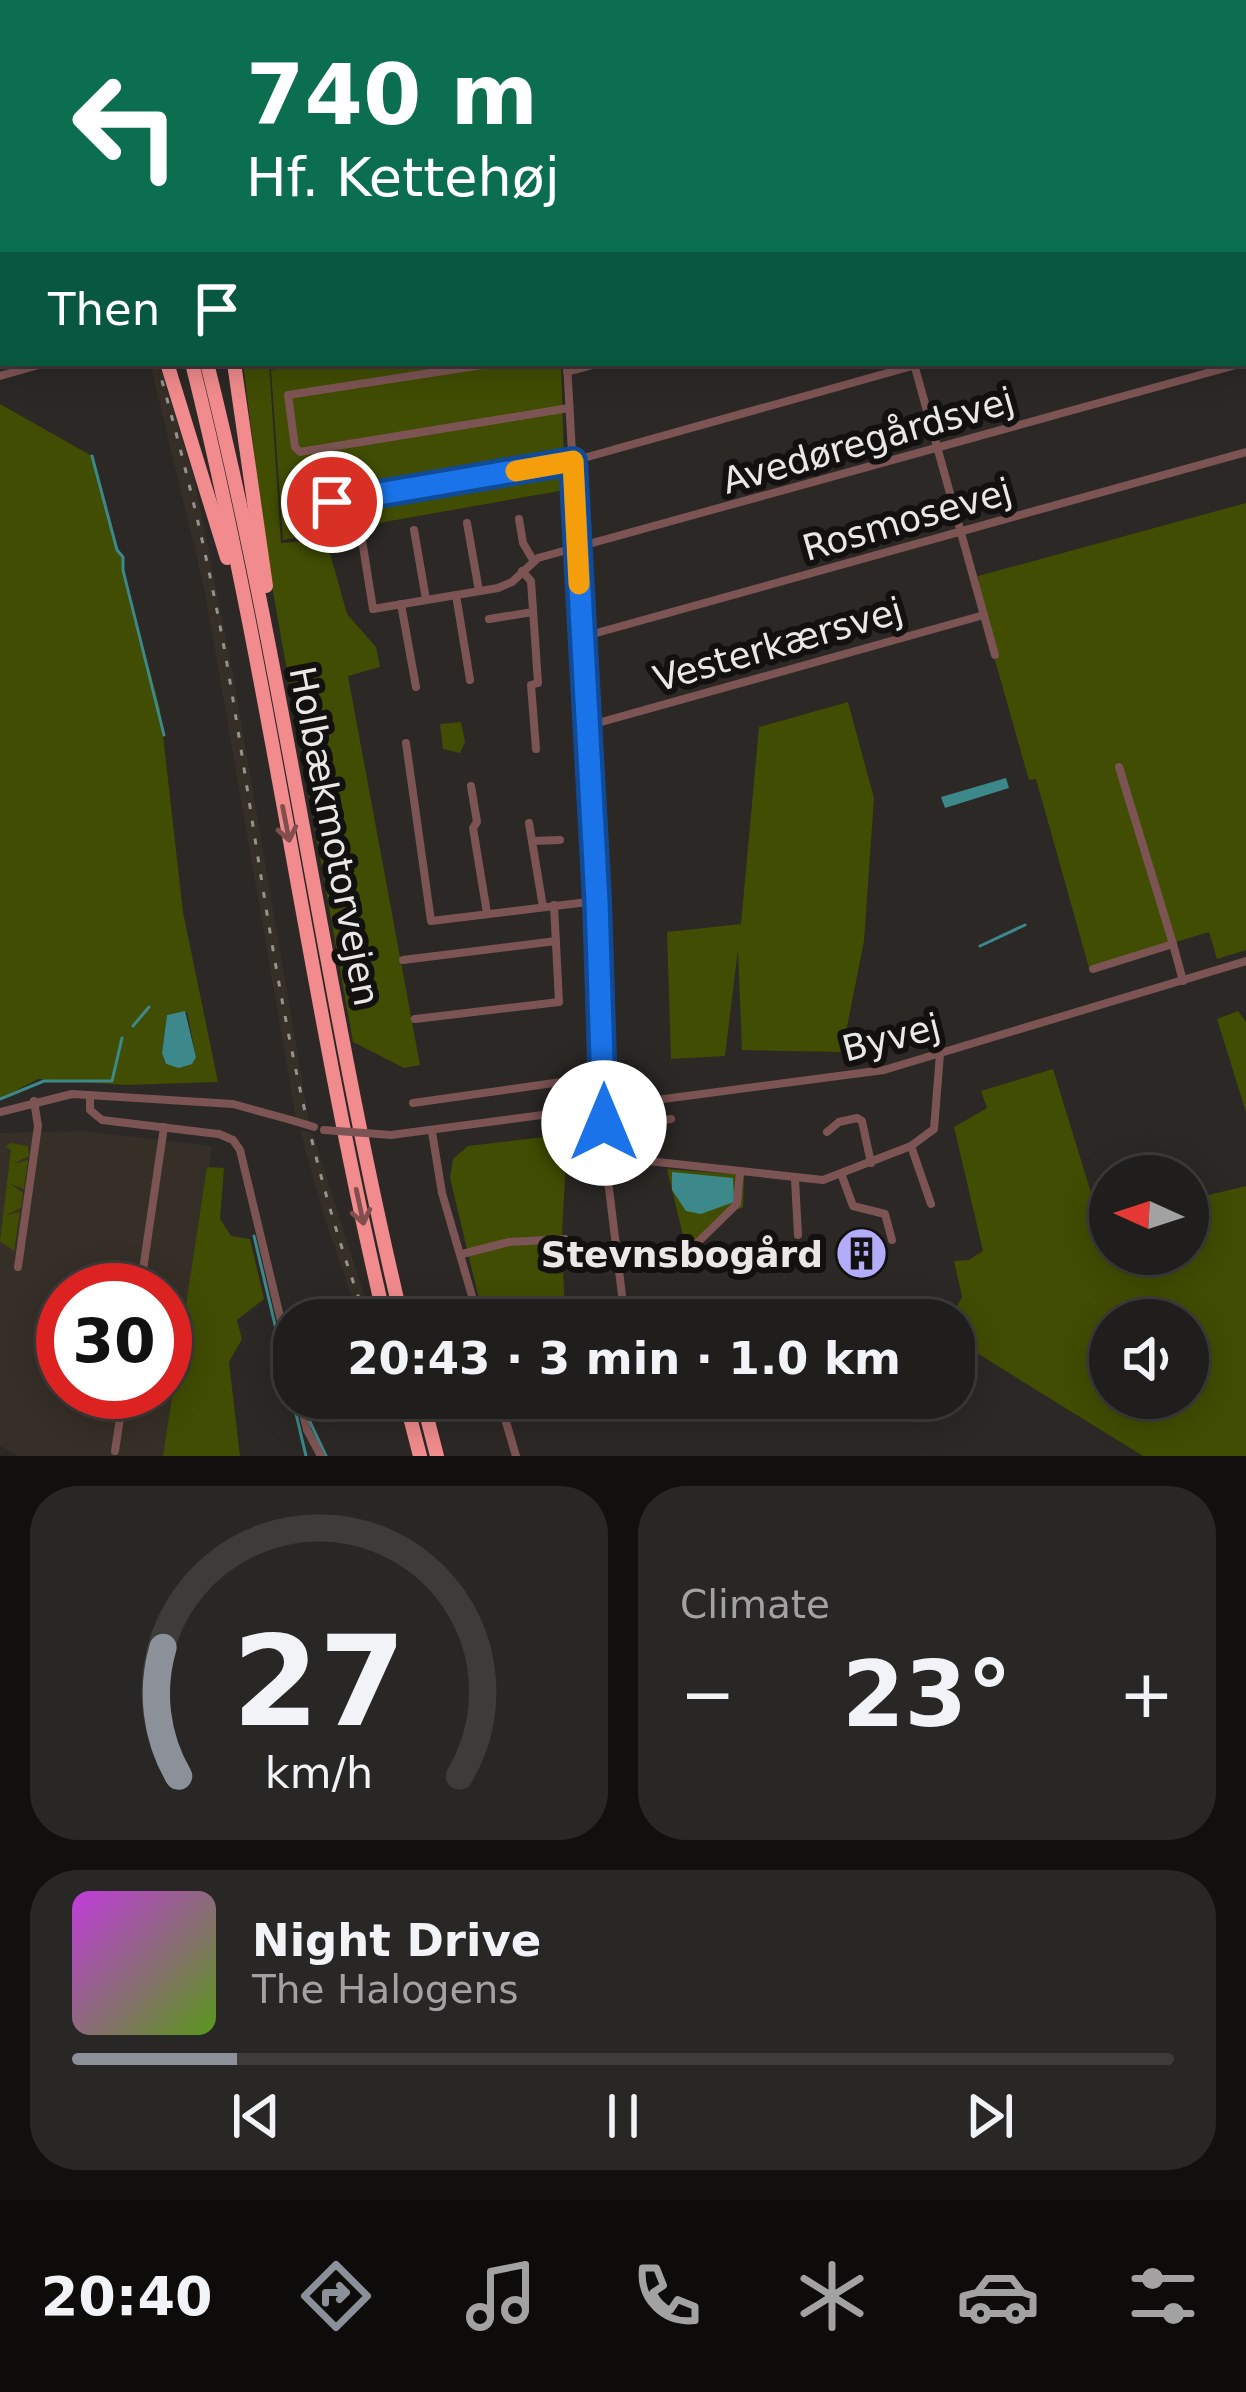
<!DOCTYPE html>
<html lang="en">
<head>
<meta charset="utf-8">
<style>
  :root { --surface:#201e1c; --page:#282725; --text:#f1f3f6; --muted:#a2a2a3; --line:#3d3c3b; --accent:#8c9099 }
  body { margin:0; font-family:"DejaVu Sans",sans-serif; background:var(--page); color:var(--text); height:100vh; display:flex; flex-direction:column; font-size:45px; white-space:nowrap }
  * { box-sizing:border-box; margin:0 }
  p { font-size:39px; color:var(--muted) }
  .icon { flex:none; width:66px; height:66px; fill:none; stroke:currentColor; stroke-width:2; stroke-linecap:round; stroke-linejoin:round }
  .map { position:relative; height:1456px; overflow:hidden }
  .side { display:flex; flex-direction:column; gap:30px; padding:30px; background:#12100f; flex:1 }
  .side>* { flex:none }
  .guide { position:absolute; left:0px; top:0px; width:1248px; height:366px; box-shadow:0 6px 30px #0003,0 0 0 3px var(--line); background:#0b6e4f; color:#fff; overflow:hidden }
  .needle { width:78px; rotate:273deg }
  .controls { position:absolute; left:1089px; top:1155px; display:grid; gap:24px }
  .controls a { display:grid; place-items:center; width:120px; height:120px; border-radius:50%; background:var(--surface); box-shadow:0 6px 30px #0003,0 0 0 3px var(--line); font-size:60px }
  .speed { position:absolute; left:36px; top:1263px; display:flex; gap:24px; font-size:60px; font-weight:700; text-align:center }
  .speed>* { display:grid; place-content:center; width:156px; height:156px; border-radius:50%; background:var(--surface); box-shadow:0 6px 30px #0003,0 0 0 3px var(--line); line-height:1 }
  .speed .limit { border:18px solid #d22; background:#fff; color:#111 }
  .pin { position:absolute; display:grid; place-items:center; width:102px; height:102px; color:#fff; margin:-51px; border:6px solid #fff; border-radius:50%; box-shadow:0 3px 12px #0007 }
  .me { position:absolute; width:132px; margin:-66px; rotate:0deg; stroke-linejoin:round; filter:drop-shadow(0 0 9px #0008) }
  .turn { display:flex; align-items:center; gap:42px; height:252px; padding:0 48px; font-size:54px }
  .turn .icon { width:156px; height:156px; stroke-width:2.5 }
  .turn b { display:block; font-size:84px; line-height:102px }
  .then { display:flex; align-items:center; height:114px; padding:0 48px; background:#0003; gap:24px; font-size:45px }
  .big { font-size:90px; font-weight:700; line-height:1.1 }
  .side .widget { flex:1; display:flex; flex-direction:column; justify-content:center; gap:18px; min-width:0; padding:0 42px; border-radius:48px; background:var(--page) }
  .side .dial { align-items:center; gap:0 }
  .dial svg { height:312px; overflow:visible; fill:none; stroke:var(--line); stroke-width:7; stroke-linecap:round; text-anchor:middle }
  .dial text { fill:var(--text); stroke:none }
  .song { display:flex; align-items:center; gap:36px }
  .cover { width:144px; height:144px; border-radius:18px; background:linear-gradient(135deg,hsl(290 70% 55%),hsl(90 70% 35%)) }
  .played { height:12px; border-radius:6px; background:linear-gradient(90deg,var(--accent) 15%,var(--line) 15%) }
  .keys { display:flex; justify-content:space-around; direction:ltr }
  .heat { display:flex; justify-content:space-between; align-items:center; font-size:66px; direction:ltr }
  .side .tiles { flex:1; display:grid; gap:30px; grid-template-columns:1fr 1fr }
  .widget:last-child { grid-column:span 2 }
  .trip { position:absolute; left:273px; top:1299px; width:702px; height:120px; border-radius:48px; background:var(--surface); box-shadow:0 6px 30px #0003,0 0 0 3px var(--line); font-weight:700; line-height:120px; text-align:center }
  .tab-bar { display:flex; height:192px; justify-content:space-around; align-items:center; background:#0d0c0b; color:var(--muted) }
  .tab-bar .icon { width:84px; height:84px }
  .tab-bar .current { color:var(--accent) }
  .tab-bar b { font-size:54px; color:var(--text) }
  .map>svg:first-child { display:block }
  .built { fill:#362f27; fill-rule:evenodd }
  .green { fill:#414d02; fill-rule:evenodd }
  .water { fill:#3c888a }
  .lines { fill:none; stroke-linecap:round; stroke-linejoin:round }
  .stream { stroke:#3c888a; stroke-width:3 }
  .minor { stroke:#7d5454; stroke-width:8 }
  .highway { stroke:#f18b8d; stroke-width:14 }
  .rail { stroke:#959390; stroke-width:3; stroke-dasharray:6 12; stroke-linecap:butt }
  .minor-bridge { stroke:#7d5454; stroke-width:8 }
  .oneway { stroke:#824e4e }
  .route-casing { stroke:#114b97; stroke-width:30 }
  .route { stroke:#1a73e8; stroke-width:21 }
  .slow { stroke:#f59e0b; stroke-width:21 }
  .labels { text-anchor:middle; stroke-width:12; stroke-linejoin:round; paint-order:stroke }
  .street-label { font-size:36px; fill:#eae8e6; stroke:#131110 }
  .poi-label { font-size:36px; font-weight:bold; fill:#eae8e6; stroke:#131110; text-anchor:end }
</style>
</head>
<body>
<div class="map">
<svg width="1246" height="1456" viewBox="0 0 1246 1456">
  <rect width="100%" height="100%" fill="#2b2825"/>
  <g class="built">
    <polygon points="140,0 388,0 389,3 141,3"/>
    <polygon points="150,363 159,363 194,478 233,674 309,1121 296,1118 205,592"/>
    <polygon points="300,1130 313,1134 372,1320 360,1320 323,1213"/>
    <path d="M85 1131 212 1146 163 1456H18L0 1446V1133ZM63 1290H165V1392H63Z"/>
  </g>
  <g class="green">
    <rect x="524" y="0" width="231" height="3"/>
    <polygon points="243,363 269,363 281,543 326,539 347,614 376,647 380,667 348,676 420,1065 404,1068 353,1042 268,564"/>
    <polygon points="315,363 561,363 565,490 283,540 271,370"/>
    <path d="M0 404 92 456 117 550 123 557V570L160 709 183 912 218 1082 126 1085 38 1079 0 1099ZM187 1012 196 1057 166 1065 162 1053 167 1015Z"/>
    <polygon points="1246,503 1246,950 1217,959 1209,932 1089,968 1036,779 1029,780 973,583 979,581 978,576"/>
    <polygon points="848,702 874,798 864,941 842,1052 742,1050 738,949 725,1056 671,1059 667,932 741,924 759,727"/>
    <polygon points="461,722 465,742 460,753 443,749 440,724"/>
    <polygon points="1238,1011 1246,1022 1246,1112 1217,1019"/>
    <path d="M1053 1069 1100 1222 1110 1220V1254H1188V1200L1246 1186V1456H1143L954 1339V1320H950L962 1297 954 1261 969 1260 983 1251 954 1127 987 1108 981 1091ZM1110 1320H1188V1398H1110Z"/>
    <polygon points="561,1135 567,1142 562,1233 565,1320 484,1320 450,1178 453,1159 468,1146"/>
    <polygon points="10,1143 28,1146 29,1156 13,1164 28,1160 24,1189 11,1184 23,1193 21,1208 6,1215 20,1212 14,1251 0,1241 11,1150 6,1147"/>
    <polygon points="207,1167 224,1168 220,1219 231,1236 250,1239 264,1299 237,1320 242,1339 229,1362 240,1456 163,1456"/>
    <polygon points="667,1169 744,1175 743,1208 728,1211 686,1248"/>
  </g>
  <g class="water">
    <polygon points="1006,778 1009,788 945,808 941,797"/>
    <polygon points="185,1011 196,1057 192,1064 179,1068 166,1064 162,1053 167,1015"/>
    <polygon points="672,1172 733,1178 734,1202 701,1214 686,1211 672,1190"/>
  </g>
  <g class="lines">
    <g class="stream">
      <polyline points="92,456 117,550 123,557 123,570 164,735"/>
      <polyline points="980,946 1025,925"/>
      <polyline points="133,1026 149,1007"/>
      <polyline points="0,1099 44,1081 112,1081 122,1038"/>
      <polyline points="254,1236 306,1456"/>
      <polyline points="310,1422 326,1456"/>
    </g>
    <g class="minor">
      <polyline points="45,0 46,3"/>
      <polyline points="392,0 392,3"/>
      <polyline points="518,0 519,3"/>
      <polyline points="762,0 762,3"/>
      <polyline points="1082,0 1084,3"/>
      <polyline points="1244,3 1246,2"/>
      <polyline points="1245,12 1246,12"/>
      <polyline points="0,131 3,131"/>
      <polyline points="1245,138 1246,143"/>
      <polyline points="1245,183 1246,182"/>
      <polyline points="1245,273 1246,273"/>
      <polyline points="0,337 3,337"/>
      <polyline points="0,361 3,360"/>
      <polyline points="495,363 288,395 295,447 300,452 569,408"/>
      <polyline points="567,363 597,901 605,1144 609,1154 607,1172 625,1320"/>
      <polyline points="914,364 995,655"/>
      <polyline points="567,372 600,363"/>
      <polyline points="0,376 46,363"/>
      <polyline points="331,516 332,502 573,461 923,363"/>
      <polyline points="519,519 523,543 533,560"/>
      <polyline points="467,523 479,591"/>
      <polyline points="414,530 426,599"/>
      <polyline points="362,540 373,609 498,588 512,582 538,558 1243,363"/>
      <polyline points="522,571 531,581 538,683 531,685 536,749"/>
      <polyline points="456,595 470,680"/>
      <polyline points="401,604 416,687"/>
      <polyline points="489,619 533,612"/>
      <polyline points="582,637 1246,452"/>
      <polyline points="587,726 984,615"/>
      <polyline points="406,743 431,921 596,901"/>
      <polyline points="1119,767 1173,944"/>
      <polyline points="471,786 477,822 473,828 487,913"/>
      <polyline points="529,823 543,907"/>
      <polyline points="532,841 560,840"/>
      <polyline points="403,960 556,941"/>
      <polyline points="1093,969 1173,944 1183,981"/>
      <polyline points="415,1019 559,1002 554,905"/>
      <polyline points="90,1095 90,1110 102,1120 218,1134"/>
      <polyline points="413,1103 604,1076"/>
      <polyline points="0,1112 72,1094 233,1104 291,1120"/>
      <polyline points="432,1132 442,1193 479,1320"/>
      <polyline points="827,1132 839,1122 857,1118 862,1121 871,1163"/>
      <polyline points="219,1134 233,1140 240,1150 294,1375"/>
      <polyline points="391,1135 884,1070 1246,961"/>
      <polyline points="911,1146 931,1204"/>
      <polyline points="609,1154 648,1161 823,1180 911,1146 934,1129 940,1054"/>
      <polyline points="648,1161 651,1121 671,1119"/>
      <polyline points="842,1176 853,1206 885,1214 892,1240"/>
      <polyline points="795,1179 798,1235"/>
      <polyline points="462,1254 509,1242 565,1239"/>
      <polyline points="617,1259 660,1257 693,1247 737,1204 740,1171"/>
      <polyline points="18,1267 38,1126 34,1101"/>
      <polyline points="140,1290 164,1127"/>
      <polyline points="299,1398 307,1430 321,1456"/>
      <polyline points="499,1398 516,1456"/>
      <polyline points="115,1451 124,1392"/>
    </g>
    <g class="highway">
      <polyline points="90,0 91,3"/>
      <polyline points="105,0 106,3"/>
      <polyline points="117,0 118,3"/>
      <polyline points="167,363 227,558"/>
      <path d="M192 363C271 679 310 1003 385 1320"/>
      <path d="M207 363C286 679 326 1003 402 1320"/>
      <polyline points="234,363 266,586"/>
      <polyline points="405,1398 420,1456"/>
      <polyline points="422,1398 437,1456"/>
    </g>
    <g class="rail">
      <polyline points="63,0 64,3"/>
      <path d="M157 363C185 462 209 562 227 664 265 885 287 1109 367 1320"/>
    </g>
    <g class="minor-bridge">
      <polyline points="291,1120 314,1127"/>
      <polyline points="324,1130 391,1135"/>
    </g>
  </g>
  <defs><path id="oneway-shaft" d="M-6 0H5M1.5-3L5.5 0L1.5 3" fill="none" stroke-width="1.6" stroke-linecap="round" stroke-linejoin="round" transform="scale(3)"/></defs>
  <g class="oneway">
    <use href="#oneway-shaft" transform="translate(286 824) rotate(79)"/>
    <use href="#oneway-shaft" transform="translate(360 1207) rotate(78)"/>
  </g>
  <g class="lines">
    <defs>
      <polyline id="route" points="332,502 573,461 597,901 604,1123"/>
    </defs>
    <use href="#route" class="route-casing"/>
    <use href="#route" class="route"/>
    <polyline class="slow" points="516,471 573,461 579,584"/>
  </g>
  <defs>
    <symbol id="building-disc" viewBox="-11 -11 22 22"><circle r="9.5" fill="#b3adf9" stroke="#131110"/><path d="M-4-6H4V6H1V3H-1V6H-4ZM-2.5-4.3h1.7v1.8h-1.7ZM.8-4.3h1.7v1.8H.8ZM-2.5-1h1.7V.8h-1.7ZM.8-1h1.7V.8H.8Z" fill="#111"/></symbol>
  </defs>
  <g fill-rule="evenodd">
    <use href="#building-disc" x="832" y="1224" width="59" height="59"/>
  </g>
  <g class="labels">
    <g class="street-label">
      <text transform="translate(868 440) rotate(-16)" y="13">Avedøregårdsvej</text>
      <text transform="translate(907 519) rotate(-16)" y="13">Rosmosevej</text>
      <text transform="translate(778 644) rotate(-16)" y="13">Vesterkærsvej</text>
      <text transform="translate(335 836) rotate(79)" y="13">Holbækmotorvejen</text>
      <text transform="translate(891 1037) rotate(-14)" y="13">Byvej</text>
    </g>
    <g class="poi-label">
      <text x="823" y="1267">Stevnsbogård</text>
    </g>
  </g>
</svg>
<div class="controls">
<a><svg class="needle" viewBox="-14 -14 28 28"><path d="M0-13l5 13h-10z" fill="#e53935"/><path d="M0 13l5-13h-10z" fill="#a2a2a3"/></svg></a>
<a><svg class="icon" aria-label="sound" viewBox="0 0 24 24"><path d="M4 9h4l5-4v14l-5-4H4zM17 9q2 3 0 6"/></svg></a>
</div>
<div class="speed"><div class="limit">30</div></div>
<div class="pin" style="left:332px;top:502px;background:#d93025"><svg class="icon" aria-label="arrive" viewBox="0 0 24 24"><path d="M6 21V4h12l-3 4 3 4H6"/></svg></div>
<svg class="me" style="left:604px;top:1123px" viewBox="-20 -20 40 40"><circle r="19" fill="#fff"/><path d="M0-13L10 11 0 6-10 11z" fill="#1a73e8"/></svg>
<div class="trip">20:43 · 3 min · 1.0 km</div>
<div class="guide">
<div class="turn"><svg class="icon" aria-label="left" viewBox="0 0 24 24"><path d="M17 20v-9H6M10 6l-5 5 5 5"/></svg><div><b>740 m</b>Hf. Kettehøj</div></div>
<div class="then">Then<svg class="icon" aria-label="arrive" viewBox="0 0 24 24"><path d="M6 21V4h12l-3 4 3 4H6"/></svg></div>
</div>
</div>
<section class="side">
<div class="tiles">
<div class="widget dial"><svg viewBox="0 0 100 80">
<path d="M14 69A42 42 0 1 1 86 69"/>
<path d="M14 69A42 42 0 0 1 10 36" stroke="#8c9099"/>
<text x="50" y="56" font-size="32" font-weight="700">27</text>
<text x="50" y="72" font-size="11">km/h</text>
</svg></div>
<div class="widget"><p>Climate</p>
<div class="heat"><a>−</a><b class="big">23°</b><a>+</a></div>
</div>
<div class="widget">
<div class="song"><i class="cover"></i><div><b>Night Drive</b><p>The Halogens</p></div></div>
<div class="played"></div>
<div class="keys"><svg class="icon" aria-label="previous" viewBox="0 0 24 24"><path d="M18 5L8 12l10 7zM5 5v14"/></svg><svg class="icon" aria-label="pause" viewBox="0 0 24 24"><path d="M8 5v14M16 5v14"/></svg><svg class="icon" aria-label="next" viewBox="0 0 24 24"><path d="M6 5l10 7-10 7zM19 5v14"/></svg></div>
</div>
</div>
</section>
<nav class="tab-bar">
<b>20:40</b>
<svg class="icon current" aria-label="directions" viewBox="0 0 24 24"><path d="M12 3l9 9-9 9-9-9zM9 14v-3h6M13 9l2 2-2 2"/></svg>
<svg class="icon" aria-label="music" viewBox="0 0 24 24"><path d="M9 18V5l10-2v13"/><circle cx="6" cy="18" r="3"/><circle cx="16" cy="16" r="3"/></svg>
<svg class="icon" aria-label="phone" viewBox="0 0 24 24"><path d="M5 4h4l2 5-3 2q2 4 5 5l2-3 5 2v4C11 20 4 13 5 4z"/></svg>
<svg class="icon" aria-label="climate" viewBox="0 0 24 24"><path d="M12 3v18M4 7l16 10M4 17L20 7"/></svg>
<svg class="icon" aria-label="car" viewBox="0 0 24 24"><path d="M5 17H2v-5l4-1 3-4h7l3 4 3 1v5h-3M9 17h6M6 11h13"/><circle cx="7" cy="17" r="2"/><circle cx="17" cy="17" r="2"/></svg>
<svg class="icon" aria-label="filters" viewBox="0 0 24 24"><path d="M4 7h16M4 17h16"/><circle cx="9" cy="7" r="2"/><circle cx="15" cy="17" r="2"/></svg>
</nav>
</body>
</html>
